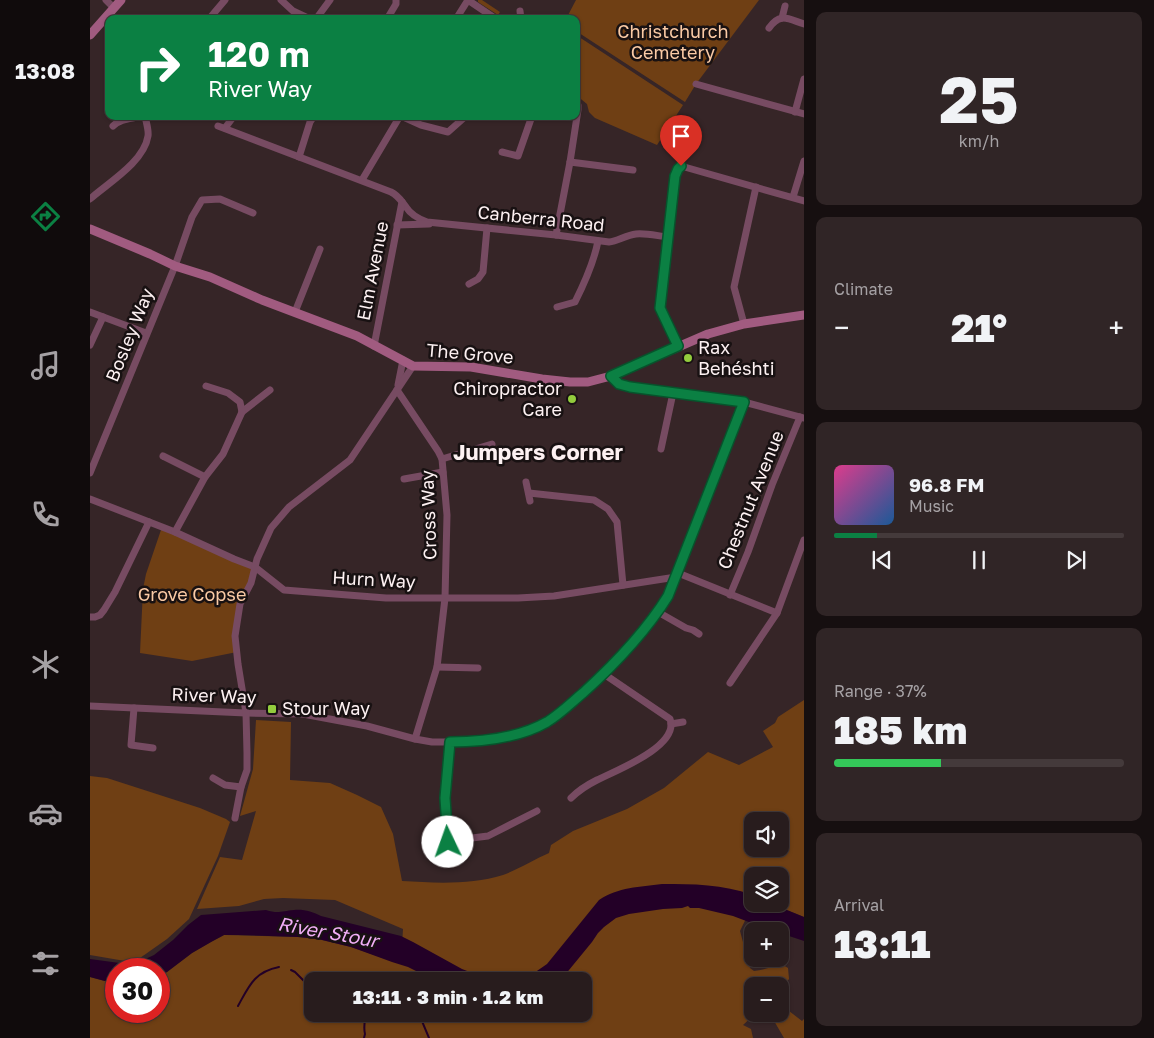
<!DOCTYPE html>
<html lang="en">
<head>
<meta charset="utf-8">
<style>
  :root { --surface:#281c1d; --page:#302526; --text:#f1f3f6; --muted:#a5a1a4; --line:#443a3b; --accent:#0b8043 }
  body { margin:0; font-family:"Golos Text",sans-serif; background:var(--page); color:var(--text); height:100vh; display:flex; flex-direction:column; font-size:19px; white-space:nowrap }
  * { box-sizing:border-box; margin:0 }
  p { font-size:16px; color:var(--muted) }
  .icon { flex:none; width:28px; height:28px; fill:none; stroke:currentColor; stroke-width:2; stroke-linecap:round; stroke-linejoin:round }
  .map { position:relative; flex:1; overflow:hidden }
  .sheet { display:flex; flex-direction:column; gap:12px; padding:12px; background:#160f10; width:350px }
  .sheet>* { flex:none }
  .hud { position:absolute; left:15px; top:15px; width:475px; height:105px; border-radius:10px; box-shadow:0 1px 4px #0004,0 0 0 1px var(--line); background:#0b8043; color:#fff; overflow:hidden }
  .fabs { position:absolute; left:654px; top:812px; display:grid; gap:10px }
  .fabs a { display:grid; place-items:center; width:45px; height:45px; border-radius:10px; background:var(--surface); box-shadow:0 1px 4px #0004,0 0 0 1px var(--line); font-size:25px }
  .speed { position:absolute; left:15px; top:958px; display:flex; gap:10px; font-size:25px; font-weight:700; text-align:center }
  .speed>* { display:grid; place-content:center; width:65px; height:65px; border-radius:50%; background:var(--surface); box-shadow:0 1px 4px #0004,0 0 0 1px var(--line); line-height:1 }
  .speed .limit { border:8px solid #d22; background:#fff; color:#111 }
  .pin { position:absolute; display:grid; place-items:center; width:42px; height:42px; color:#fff; margin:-51px -21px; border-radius:50% 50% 50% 0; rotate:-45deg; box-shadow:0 0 5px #0007 }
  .pin .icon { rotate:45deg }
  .me { position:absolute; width:55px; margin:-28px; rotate:357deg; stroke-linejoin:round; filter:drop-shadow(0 0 4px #0008) }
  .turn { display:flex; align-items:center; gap:18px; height:105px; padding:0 20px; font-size:22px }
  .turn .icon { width:65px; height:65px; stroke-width:2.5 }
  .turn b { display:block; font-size:35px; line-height:42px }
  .big { font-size:38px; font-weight:800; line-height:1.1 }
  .sheet .widget { flex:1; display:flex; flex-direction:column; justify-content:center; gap:8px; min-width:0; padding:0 18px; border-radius:10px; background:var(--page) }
  .sheet .dial { align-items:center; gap:0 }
  .dial b { font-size:65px; line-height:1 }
  .song { display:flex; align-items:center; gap:15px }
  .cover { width:60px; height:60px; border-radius:8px; background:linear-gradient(135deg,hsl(330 70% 55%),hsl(210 70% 35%)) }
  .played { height:5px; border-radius:2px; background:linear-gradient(90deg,var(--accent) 15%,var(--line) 15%) }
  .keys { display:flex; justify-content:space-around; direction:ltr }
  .heat { display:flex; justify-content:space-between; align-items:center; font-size:28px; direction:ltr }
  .charge { height:8px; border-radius:4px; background:linear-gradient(90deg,#34c759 37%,var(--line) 0) }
  .trip { position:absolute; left:214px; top:972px; width:288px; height:50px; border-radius:10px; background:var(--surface); box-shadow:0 1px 4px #0004,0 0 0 1px var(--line); font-weight:800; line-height:50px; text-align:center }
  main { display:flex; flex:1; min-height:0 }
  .tabs { display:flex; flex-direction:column; width:90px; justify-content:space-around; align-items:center; background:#100b0c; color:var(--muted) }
  .tabs .icon { width:35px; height:35px }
  .tabs .current { color:var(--accent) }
  .tabs b { font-size:22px; color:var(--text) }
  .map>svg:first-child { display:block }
  .green { fill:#6f3f14; fill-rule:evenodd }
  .water { fill:#230027 }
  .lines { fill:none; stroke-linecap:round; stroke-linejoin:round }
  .stream { stroke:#230027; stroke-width:2 }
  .street { stroke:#774b62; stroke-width:7 }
  .secondary { stroke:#a15b80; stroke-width:9 }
  .route-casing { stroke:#07532c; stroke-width:12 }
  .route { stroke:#0b8043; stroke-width:9 }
  .poi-dot { fill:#93cc3d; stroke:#181112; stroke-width:2 }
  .labels { text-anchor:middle; stroke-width:5; stroke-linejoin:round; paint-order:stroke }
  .park-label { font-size:18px; fill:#facaa5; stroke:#181112 }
  .street-label { font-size:18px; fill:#fdf1f2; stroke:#181112 }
  .poi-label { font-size:18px; fill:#fdf1f2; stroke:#181112; text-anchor:start }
  .water-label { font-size:19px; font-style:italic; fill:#f1aef6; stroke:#181112 }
  .district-label { font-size:22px; font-weight:bold; fill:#fdf1f2; stroke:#181112 }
</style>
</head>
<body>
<main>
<nav class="tabs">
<b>13:08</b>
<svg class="icon current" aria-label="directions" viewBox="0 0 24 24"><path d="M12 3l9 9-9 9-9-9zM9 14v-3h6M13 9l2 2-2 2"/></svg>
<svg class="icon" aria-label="music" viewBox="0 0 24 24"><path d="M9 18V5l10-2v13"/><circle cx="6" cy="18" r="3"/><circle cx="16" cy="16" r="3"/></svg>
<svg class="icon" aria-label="phone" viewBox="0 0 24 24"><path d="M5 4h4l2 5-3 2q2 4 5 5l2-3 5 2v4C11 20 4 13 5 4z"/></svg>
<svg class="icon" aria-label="climate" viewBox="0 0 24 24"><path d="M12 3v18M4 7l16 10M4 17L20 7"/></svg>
<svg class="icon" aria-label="car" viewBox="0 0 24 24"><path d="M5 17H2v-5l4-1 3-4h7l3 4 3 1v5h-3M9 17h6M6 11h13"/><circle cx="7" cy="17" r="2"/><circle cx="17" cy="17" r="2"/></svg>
<svg class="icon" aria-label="filters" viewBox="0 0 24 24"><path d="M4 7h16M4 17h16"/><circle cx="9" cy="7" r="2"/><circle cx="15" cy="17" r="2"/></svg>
</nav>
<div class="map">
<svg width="714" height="1038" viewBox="0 0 714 1038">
  <rect width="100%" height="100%" fill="#362527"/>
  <g class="green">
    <polygon points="388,0 392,0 410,12 408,15 388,2"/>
    <polygon points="486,0 669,0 606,84 595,102 486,31 486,19 476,19"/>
    <polygon points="486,35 593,105 567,145 505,118 499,112 497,104 486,95"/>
    <polygon points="72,527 165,567 150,604 147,652 102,661 50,653 53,589 56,574"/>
    <path d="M714 700V917L682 904H690V876H662L663 904 650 931 660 968 664 971C674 970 683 966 693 965L698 968 699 979C691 990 675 986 662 986V1014H665L653 1025 661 1029 663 1038H0V977L26 984V1011H69V976L77 972 102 953 121 942 134 935 208 937 228 939 261 947 311 964 313 929 245 900 193 898 174 899 149 906 107 909 130 857 152 860 166 811 150 816 163 769 166 720 201 722 200 780 240 783 267 795 291 807 303 834 312 881C345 883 381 885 413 875 427 870 445 859 459 853L461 845 483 831 537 809 574 788 618 752 649 765 683 747 673 731 685 723 688 717ZM662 821H690V849H662ZM222 981H492V1014H222Z"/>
    <polygon points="0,776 17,778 110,808 136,819 140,822 128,856 99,919 77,939 50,958 35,961 0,955"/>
    <polygon points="690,1004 712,1021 714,1019 714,1038 694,1038 680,1014 690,1014"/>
  </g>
  <path class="water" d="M572 884C603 884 633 884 662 895V904H682L714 917V941L690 933V931H683L643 916 609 908H600L598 906 592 908 573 909 539 914 526 918 514 927 508 933 502 942 470 981H346L318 967 302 962 261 947 228 939 208 937 148 935H134L121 942 102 953 77 972 69 976V969H26V984L0 977V959L37 964 49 962 64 955 83 940 98 925 111 915 176 910C188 914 192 911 204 910 214 909 223 912 231 916L311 936 323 942 372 969 385 974 409 979H422L444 973 457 964 509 900C528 887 550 887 572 884Z"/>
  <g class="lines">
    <g class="stream">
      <polyline points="201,970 205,972 220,987 222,988"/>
      <path d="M148 1006C159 986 164 972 189 967"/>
      <path d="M274 1014C276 1021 273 1027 275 1034L274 1038"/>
      <polyline points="329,1014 339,1038"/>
    </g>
    <g class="street">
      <polyline points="16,0 24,8"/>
      <polyline points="191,0 203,11 220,19"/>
      <polyline points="378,0 406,19"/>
      <polyline points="430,11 431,19"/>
      <polyline points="692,18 695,6"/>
      <polyline points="119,19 135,0"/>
      <polyline points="226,19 240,0"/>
      <polyline points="297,19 306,4 306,0"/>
      <polyline points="366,19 378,0"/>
      <path d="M679 28C690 12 698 19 714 24"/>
      <polyline points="606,84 714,114"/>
      <polyline points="705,112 714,79"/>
      <polyline points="311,116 331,125 358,132 376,116"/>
      <path d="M23 126C31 118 42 119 52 116"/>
      <path d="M128 126 301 192C309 196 311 201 316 207 321 215 329 219 337 222L466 235 519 242C528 241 536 235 546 234 556 233 568 236 578 237"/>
      <polyline points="135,128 144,116"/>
      <polyline points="412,152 428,156 442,116"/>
      <polyline points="209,157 220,122 224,116"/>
      <polyline points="480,162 543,170"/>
      <polyline points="272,180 310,116"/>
      <polyline points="703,197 714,161"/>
      <path d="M0 199C18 183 54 162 58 136 59 130 56 122 55 116"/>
      <polyline points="307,225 339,224"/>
      <polyline points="466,235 480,162 488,110 488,105 486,103"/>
      <polyline points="379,284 388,279 393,272 397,228"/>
      <path d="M467 307 485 302C495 282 504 262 508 241"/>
      <polyline points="0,312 56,333"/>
      <polyline points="205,312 230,249"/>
      <polyline points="654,324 644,287 666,187"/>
      <polyline points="0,345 13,317"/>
      <polyline points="284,346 312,202"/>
      <polyline points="588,346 570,308 585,176 588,169 591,166 714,201"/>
      <polyline points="521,376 529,384 540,387 654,402 714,418"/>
      <polyline points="308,385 313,360"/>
      <polyline points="307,390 348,451 352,459 357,515 355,598 347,667 325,739"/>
      <polyline points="152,412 180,390"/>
      <polyline points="571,449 583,393"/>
      <polyline points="73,456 115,477"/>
      <polyline points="352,459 402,444"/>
      <polyline points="0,473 85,266 102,217 112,200 130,199 163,213"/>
      <polyline points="314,479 353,472"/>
      <polyline points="436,482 440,501"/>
      <polyline points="439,493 504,500 518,509 527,522 533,585"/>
      <polyline points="0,499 85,532 144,559 165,567 194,590 296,598 428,598 464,596 586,577"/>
      <polyline points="85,532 115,477 133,454 152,412 150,402 138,393 116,386"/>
      <polyline points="588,573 687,613"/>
      <polyline points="640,595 658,552 682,485 710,417"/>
      <polyline points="568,612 596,628 603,630 609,634"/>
      <polyline points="0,617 5,617 10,615 14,610 25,592 59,522"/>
      <polyline points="347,667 388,668"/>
      <polyline points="640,683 687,613 714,540"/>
      <polyline points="0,706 156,713 213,714 277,726 325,739 342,742 384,742 410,738 437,731 456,722 474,710 514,674 548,638 568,612 578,596 654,402"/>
      <polyline points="44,708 41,745 63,748"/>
      <polyline points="581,724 593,722"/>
      <polyline points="360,742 355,798 358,841 398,836 447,811"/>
      <polyline points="123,778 135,785 151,787"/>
      <path d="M481 798C488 791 497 785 507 780 525 771 590 746 580 719L514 674"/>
      <polyline points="145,818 151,787 157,770 157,753 156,713 148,664 145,636 150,604 161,583 167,559 181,528 199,507 260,460 323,366"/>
    </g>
    <g class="secondary">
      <polyline points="0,35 31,0"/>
      <polyline points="0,229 60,254 85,266 120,277 172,300 267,336 323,366 381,367 452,379 480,382 498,382 521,376 618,334 654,324 714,315"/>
    </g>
  </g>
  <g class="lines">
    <defs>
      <path id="route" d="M358 842 355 798 360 742C392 742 429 738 457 722 470 714 481 703 493 693 525 664 555 633 578 596L654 402 540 387 529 384 521 376 588 346 570 308 585 176 588 169 591 166"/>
    </defs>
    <use href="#route" class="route-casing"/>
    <use href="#route" class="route"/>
  </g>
  <g class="poi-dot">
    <circle cx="598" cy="358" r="5"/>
    <circle cx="482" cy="399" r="5"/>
    <rect x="177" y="704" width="10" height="10" rx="2.5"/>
  </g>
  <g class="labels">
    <g class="park-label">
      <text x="583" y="38">Christchurch<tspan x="583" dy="21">Cemetery</tspan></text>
      <text x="102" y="601">Grove Copse</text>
    </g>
    <g class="street-label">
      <text transform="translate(451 219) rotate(6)" y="6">Canberra Road</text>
      <text transform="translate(283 271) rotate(-79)" y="6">Elm Avenue</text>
      <text transform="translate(40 335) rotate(-68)" y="6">Bosley Way</text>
      <text transform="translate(380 354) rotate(5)" y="6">The Grove</text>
      <text transform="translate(661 500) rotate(-68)" y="6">Chestnut Avenue</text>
      <text transform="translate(339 515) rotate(-92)" y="6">Cross Way</text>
      <text transform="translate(284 580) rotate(3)" y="6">Hurn Way</text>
      <text transform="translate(124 696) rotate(2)" y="6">River Way</text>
    </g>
    <g class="poi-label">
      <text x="608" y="354">Rax<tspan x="608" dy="21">Behéshti</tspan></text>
      <text x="472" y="395" text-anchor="end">Chiropractor<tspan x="472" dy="21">Care</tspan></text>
      <text x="192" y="715">Stour Way</text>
    </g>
    <g class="water-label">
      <text transform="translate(238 932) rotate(10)" y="7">River Stour</text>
    </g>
    <g class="district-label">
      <text x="448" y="460">Jumpers Corner</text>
    </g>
  </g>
</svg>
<div class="fabs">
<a><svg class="icon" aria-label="sound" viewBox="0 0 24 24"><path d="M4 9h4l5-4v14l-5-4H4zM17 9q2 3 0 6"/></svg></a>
<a><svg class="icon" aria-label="layers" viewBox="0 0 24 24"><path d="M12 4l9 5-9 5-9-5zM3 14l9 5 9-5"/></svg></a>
<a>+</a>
<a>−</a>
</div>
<div class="speed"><div class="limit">30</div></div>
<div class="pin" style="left:591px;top:166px;background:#d93025"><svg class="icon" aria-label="arrive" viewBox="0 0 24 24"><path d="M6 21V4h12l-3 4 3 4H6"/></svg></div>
<svg class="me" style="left:358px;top:842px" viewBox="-20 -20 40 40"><circle r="19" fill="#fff"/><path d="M0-13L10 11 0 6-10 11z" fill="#0b8043"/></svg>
<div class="trip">13:11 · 3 min · 1.2 km</div>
<div class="hud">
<div class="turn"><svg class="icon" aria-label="right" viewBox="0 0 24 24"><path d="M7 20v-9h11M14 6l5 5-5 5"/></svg><div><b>120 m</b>River Way</div></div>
</div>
</div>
<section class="sheet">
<div class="widget dial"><b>25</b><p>km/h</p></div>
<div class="widget"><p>Climate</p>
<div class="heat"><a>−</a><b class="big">21°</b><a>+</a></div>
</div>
<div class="widget">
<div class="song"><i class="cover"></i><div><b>96.8 FM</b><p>Music</p></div></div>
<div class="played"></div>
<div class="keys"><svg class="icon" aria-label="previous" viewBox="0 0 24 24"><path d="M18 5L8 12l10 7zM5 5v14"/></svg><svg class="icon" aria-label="pause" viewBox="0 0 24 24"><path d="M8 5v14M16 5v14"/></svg><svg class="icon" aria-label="next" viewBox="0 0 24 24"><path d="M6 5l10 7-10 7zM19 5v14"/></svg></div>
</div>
<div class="widget"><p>Range · 37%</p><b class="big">185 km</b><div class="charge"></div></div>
<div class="widget"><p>Arrival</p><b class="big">13:11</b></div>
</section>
</main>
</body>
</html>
